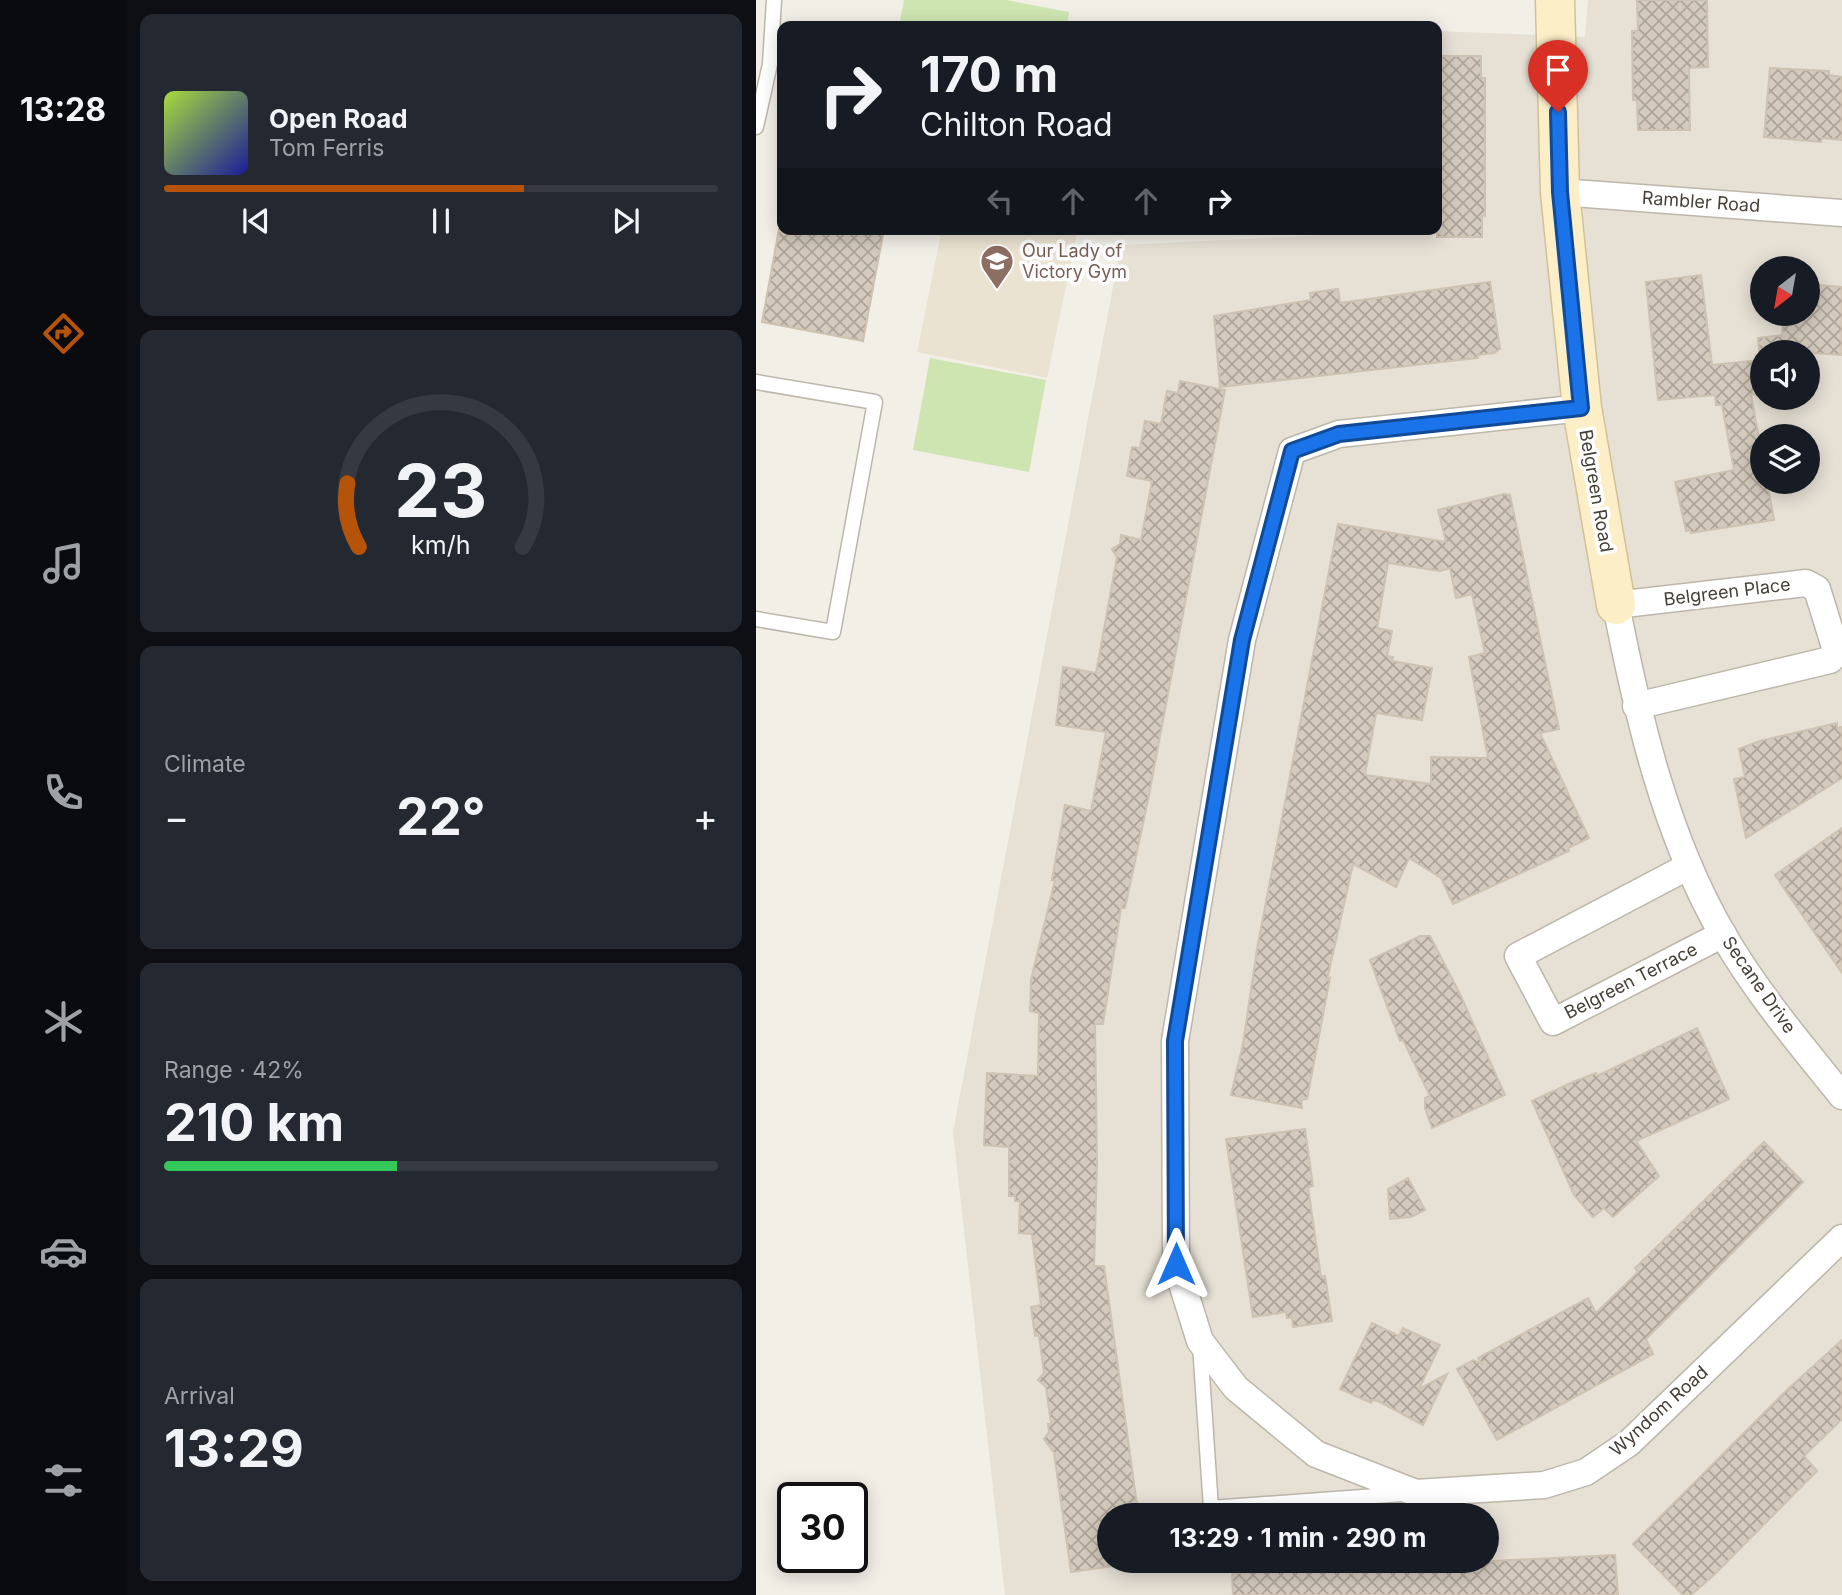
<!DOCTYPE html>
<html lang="en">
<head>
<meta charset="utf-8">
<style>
  :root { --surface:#171b24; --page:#242831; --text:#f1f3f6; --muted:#9ea1a6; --line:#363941; --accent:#b45309 }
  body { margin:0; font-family:Inter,sans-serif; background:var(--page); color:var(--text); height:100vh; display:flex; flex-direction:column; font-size:26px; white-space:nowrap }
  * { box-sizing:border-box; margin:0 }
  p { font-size:23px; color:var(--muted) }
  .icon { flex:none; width:38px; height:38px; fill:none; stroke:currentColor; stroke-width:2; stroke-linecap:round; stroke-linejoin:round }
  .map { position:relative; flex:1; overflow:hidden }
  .drawer { display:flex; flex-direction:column; gap:14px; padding:14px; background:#0d0f14; width:630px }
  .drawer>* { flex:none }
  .top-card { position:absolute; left:21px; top:21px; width:665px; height:214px; border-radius:14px; box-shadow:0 4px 18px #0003; background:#171b24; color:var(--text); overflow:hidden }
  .needle { width:46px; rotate:211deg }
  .controls { position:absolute; left:994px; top:256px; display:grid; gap:14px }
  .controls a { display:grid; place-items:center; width:70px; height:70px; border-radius:50%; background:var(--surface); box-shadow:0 4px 18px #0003; font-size:35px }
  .speed { position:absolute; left:21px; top:1482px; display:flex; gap:14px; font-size:35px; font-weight:700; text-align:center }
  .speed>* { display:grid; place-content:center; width:91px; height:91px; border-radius:50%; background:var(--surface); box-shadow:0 4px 18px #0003; line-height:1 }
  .speed .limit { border:4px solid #111; border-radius:10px; background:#fff; color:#111 }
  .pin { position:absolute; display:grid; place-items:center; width:60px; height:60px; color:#fff; margin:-72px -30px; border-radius:50% 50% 50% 0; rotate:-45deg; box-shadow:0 0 7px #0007 }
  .pin .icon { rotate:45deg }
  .me { position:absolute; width:77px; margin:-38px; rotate:0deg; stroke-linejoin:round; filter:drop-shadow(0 0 5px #0008) }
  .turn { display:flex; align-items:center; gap:24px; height:147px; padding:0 28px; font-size:32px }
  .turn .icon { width:91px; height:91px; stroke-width:2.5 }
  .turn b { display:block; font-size:49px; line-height:60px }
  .lanes { display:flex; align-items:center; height:66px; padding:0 28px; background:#0003; justify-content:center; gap:35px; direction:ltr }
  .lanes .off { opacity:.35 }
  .big { font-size:52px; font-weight:700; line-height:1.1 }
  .drawer .tile { flex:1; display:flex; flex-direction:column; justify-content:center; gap:10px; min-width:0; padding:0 24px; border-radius:14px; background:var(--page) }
  .drawer .dial { align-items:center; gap:0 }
  .dial svg { height:182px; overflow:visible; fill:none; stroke:var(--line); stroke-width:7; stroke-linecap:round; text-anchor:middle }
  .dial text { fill:var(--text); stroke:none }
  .song { display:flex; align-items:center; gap:21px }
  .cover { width:84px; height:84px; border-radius:10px; background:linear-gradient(135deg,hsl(80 70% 55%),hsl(240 70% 35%)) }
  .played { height:7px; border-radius:4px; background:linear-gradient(90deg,var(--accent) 65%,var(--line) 65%) }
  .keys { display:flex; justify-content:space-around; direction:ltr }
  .heat { display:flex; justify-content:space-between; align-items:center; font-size:38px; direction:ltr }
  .charge { height:10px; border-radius:5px; background:linear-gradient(90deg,#34c759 42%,var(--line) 0) }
  .trip { position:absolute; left:341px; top:1503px; width:402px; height:70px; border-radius:35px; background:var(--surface); box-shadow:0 4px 18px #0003; font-weight:700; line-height:70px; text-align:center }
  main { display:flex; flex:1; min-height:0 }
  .tabs { display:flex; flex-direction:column; width:126px; justify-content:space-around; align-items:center; background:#090b0e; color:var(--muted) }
  .tabs .icon { width:49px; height:49px }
  .tabs .selected { color:var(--accent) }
  .tabs b { font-size:32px; color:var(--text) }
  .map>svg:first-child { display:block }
  .residential { fill:#e6e0d5; fill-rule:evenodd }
  .education { fill:#ebe3d1 }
  .park { fill:#cfe5b1 }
  .building { fill:url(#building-cross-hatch); stroke:#cec2b0; stroke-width:2; fill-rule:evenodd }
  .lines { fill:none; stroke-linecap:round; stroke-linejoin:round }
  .lane-casing { stroke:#bdb6aa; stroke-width:17 }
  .street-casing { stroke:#bdb6aa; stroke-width:29 }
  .secondary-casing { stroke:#d0c198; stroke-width:41 }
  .lane { stroke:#fff; stroke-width:14 }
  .street { stroke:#fff; stroke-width:26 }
  .secondary { stroke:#fceec7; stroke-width:38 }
  .route-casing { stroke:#114b97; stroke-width:18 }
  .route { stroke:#1a73e8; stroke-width:12 }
  .labels { text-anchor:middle; stroke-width:7; stroke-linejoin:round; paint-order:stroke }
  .street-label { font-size:18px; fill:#453f36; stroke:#fff }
  .education-label { font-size:18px; fill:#785e54; stroke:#fff; text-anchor:start }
</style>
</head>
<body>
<main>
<nav class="tabs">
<b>13:28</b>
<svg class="icon selected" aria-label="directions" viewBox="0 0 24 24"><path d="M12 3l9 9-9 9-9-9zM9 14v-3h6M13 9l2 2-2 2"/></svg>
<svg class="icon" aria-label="music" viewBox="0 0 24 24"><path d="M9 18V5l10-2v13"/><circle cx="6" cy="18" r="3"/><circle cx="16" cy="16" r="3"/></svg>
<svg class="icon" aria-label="phone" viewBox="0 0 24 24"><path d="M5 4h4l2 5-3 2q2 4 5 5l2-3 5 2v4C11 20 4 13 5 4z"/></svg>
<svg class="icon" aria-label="climate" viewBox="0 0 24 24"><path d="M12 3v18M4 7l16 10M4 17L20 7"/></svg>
<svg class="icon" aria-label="car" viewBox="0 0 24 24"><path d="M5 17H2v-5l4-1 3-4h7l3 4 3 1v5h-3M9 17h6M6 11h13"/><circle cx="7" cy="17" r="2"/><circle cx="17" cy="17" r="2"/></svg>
<svg class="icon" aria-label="filters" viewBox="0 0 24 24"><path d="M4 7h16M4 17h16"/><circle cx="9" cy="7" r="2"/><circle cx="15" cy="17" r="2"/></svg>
</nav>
<section class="drawer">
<div class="tile">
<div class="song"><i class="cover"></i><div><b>Open Road</b><p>Tom Ferris</p></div></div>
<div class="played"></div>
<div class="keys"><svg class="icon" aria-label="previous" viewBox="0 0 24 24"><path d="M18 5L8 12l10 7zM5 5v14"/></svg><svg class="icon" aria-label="pause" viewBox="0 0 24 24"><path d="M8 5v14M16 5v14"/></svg><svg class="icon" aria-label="next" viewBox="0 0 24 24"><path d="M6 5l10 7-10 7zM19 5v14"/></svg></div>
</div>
<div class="tile dial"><svg viewBox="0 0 100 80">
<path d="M14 69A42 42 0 1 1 86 69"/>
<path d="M14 69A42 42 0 0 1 9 41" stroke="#b45309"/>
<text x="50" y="56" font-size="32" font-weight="700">23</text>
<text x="50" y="72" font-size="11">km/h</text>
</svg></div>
<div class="tile"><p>Climate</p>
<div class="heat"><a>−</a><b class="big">22°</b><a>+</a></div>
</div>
<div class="tile"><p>Range · 42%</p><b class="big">210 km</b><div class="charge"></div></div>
<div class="tile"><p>Arrival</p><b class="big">13:29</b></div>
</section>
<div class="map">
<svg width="1086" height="1595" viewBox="0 0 1086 1595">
  <defs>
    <pattern id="building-cross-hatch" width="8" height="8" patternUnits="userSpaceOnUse" patternTransform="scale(1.75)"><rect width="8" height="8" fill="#d4cabd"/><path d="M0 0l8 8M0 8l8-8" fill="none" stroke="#aea59a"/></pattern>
  </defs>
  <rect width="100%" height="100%" fill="#f2efe7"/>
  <path class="residential" d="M832 0H1086V1595H249L197 1132 365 245 615 233 616 229H681V31L829 37ZM1006 268H1052V313H1006ZM1006 352H1052V397H1006ZM1006 436H1052V481H1006ZM354 1516H732V1561H354Z"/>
  <polygon class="education" points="186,229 322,229 291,378 161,352"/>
  <g class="park">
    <polygon points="148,0 250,0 313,12 311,26 143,26"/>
    <polygon points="174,358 290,380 273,472 157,450"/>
  </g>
  <g class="building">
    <polygon points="881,0 951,0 952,67 933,68 934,130 882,130 881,100 877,100 876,31 882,31"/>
    <polygon points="681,56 725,56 725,78 729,78 729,216 726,215 726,237 681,237"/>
    <polygon points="1014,68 1073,71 1073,75 1086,77 1086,140 1066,138 1065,142 1008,137"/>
    <polygon points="23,229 128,229 107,341 6,322"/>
    <polygon points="945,275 956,365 1004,360 1002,338 1026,335 1027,313 1052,313 1052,284 1086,287 1086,355 1055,353 1052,388 1052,352 1006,352 1006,395 995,394 1006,456 1006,481 1011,481 1018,520 935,533 934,530 930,531 919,482 978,470 966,405 960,405 959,395 902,400 890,282"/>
    <polygon points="734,282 744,349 738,353 721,355 722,358 464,387 458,316 555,300 554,293 582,289 584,303"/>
    <polygon points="424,381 469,390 392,800 369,908 365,908 347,1024 339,1024 341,1164 338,1266 348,1266 382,1512 379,1516 354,1516 354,1561 385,1562 315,1572 298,1453 288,1439 293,1432 292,1424 295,1424 290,1387 282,1380 288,1373 283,1335 279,1336 275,1307 285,1305 276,1234 263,1233 264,1201 259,1201 259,1196 253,1196 253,1147 228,1145 231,1073 282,1076 283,1013 274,1011 275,980 299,880 296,880 309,805 335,811 350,732 300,725 307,667 340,673 361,557 356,549 364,544 365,535 385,540 396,481 371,476 376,447 384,448 389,421 405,424 411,391 422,393"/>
    <path d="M748 494 754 495 803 729 784 733 833 838 812 848 813 851 697 904 685 878 653 858 640 887 597 864 571 980 574 978 551 1099 545 1100 546 1108 475 1095 487 1044 501 949 582 524 690 542 682 510ZM632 563 684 571 694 568 700 598 716 594 729 653 713 657 732 758 675 757V784L609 775 620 713 666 720 676 668 636 661 637 657 631 656 636 631 621 628Z"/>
    <polygon points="1081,723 1081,728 1086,727 1086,778 990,838 978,779 989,777 983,749 1004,741"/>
    <polygon points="1086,828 1086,973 1019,875"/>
    <polygon points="664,936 674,936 704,994 749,1095 676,1128 669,1108 669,1098 674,1096 647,1040 644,1041 614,960"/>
    <polygon points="941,1028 973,1099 880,1141 903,1176 857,1217 848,1208 837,1217 818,1195 776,1101 819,1081 840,1073 841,1076"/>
    <polygon points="549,1129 557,1186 552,1187 565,1277 569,1276 576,1321 537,1327 536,1317 531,1318 530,1312 497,1317 470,1139"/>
    <polygon points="1008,1142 1047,1182 890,1339 897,1354 741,1440 701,1369 717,1360 726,1364 722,1358 832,1298 840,1313 882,1272 879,1268"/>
    <polygon points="652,1178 669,1210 655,1217 634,1219 632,1189"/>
    <polygon points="616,1323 643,1336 647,1328 684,1345 663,1389 691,1374 667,1425 622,1401 616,1400 615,1403 584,1389"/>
    <polygon points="1086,1340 1086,1419 1048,1456 1061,1471 958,1575 935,1595 927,1595 877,1544 1032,1389"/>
    <polygon points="859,1555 862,1595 477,1595 476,1573 589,1569 590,1573 634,1571 634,1566"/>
  </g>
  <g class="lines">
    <defs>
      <g id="lane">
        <polyline points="0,127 14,64 18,0"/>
        <polyline points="0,382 119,402 77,632 0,619"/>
        <polyline points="444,1345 455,1508 647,1494"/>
      </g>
      <g id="street">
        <polyline points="804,192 1086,213"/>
        <polyline points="826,408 583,434 536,451 486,640 419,1041 420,1264 444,1341 480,1388 560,1454 660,1493 788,1485 830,1472 873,1443 1086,1238"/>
        <path d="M880 706 1074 660 1079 655V647L1061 589 1050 583 860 605C882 717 909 834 966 933 1000 992 1044 1044 1086 1096"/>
        <polyline points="933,866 762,956 797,1022 967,934"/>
      </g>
      <polyline id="secondary" points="799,0 804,192 826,408 860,605"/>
    </defs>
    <use href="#lane" class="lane-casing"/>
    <use href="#street" class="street-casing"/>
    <use href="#secondary" class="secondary-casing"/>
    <use href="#lane" class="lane"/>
    <use href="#street" class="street"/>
    <use href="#secondary" class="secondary"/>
  </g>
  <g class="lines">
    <defs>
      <polyline id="route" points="420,1264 419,1041 486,640 536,451 583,434 825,408 804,192 802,112"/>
    </defs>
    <use href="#route" class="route-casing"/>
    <use href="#route" class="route"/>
  </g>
  <defs>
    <symbol id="school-pin" viewBox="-11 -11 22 30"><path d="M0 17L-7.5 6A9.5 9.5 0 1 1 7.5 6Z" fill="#8d6e63" stroke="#fff"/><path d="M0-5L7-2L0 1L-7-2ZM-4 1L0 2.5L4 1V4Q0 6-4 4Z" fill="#fff"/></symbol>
  </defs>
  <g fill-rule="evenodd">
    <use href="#school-pin" x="222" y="242" width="38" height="52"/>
  </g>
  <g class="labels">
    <g class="street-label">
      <text transform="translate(945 202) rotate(4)" y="6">Rambler Road</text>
      <text transform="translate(840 491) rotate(80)" y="6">Belgreen Road</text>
      <text transform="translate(971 592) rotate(-7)" y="6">Belgreen Place</text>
      <text transform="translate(875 981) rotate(-27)" y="6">Belgreen Terrace</text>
      <text transform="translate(1003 985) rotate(55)" y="6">Secane Drive</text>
      <text transform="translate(903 1411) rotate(-42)" y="6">Wyndom Road</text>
    </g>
    <g class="education-label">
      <text x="266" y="257">Our Lady of<tspan x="266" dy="21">Victory Gym</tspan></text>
    </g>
  </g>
</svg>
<div class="controls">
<a><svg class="needle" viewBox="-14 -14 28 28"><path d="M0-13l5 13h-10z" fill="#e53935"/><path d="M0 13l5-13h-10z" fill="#9ea1a6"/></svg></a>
<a><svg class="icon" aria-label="sound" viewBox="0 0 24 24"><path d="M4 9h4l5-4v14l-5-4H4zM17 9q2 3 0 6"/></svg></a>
<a><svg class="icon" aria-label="layers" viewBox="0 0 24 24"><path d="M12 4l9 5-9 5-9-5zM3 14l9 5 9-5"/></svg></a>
</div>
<div class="speed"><div class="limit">30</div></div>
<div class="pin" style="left:802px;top:112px;background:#d93025"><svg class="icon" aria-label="arrive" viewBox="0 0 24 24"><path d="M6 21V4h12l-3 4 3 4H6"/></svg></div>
<svg class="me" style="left:420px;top:1264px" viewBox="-20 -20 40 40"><path d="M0-17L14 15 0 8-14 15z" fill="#1a73e8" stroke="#fff" stroke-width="4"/></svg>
<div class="trip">13:29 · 1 min · 290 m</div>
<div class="top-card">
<div class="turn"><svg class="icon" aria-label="right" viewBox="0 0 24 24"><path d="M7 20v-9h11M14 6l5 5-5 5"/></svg><div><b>170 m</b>Chilton Road</div></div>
<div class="lanes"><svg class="icon off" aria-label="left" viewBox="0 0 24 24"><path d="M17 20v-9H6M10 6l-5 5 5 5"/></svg><svg class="icon off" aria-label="ahead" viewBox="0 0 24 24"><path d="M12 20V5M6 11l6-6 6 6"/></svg><svg class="icon off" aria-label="ahead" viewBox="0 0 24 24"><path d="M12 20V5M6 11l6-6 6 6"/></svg><svg class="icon" aria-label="right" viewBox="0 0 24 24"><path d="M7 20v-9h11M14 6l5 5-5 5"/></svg></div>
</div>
</div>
</main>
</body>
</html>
